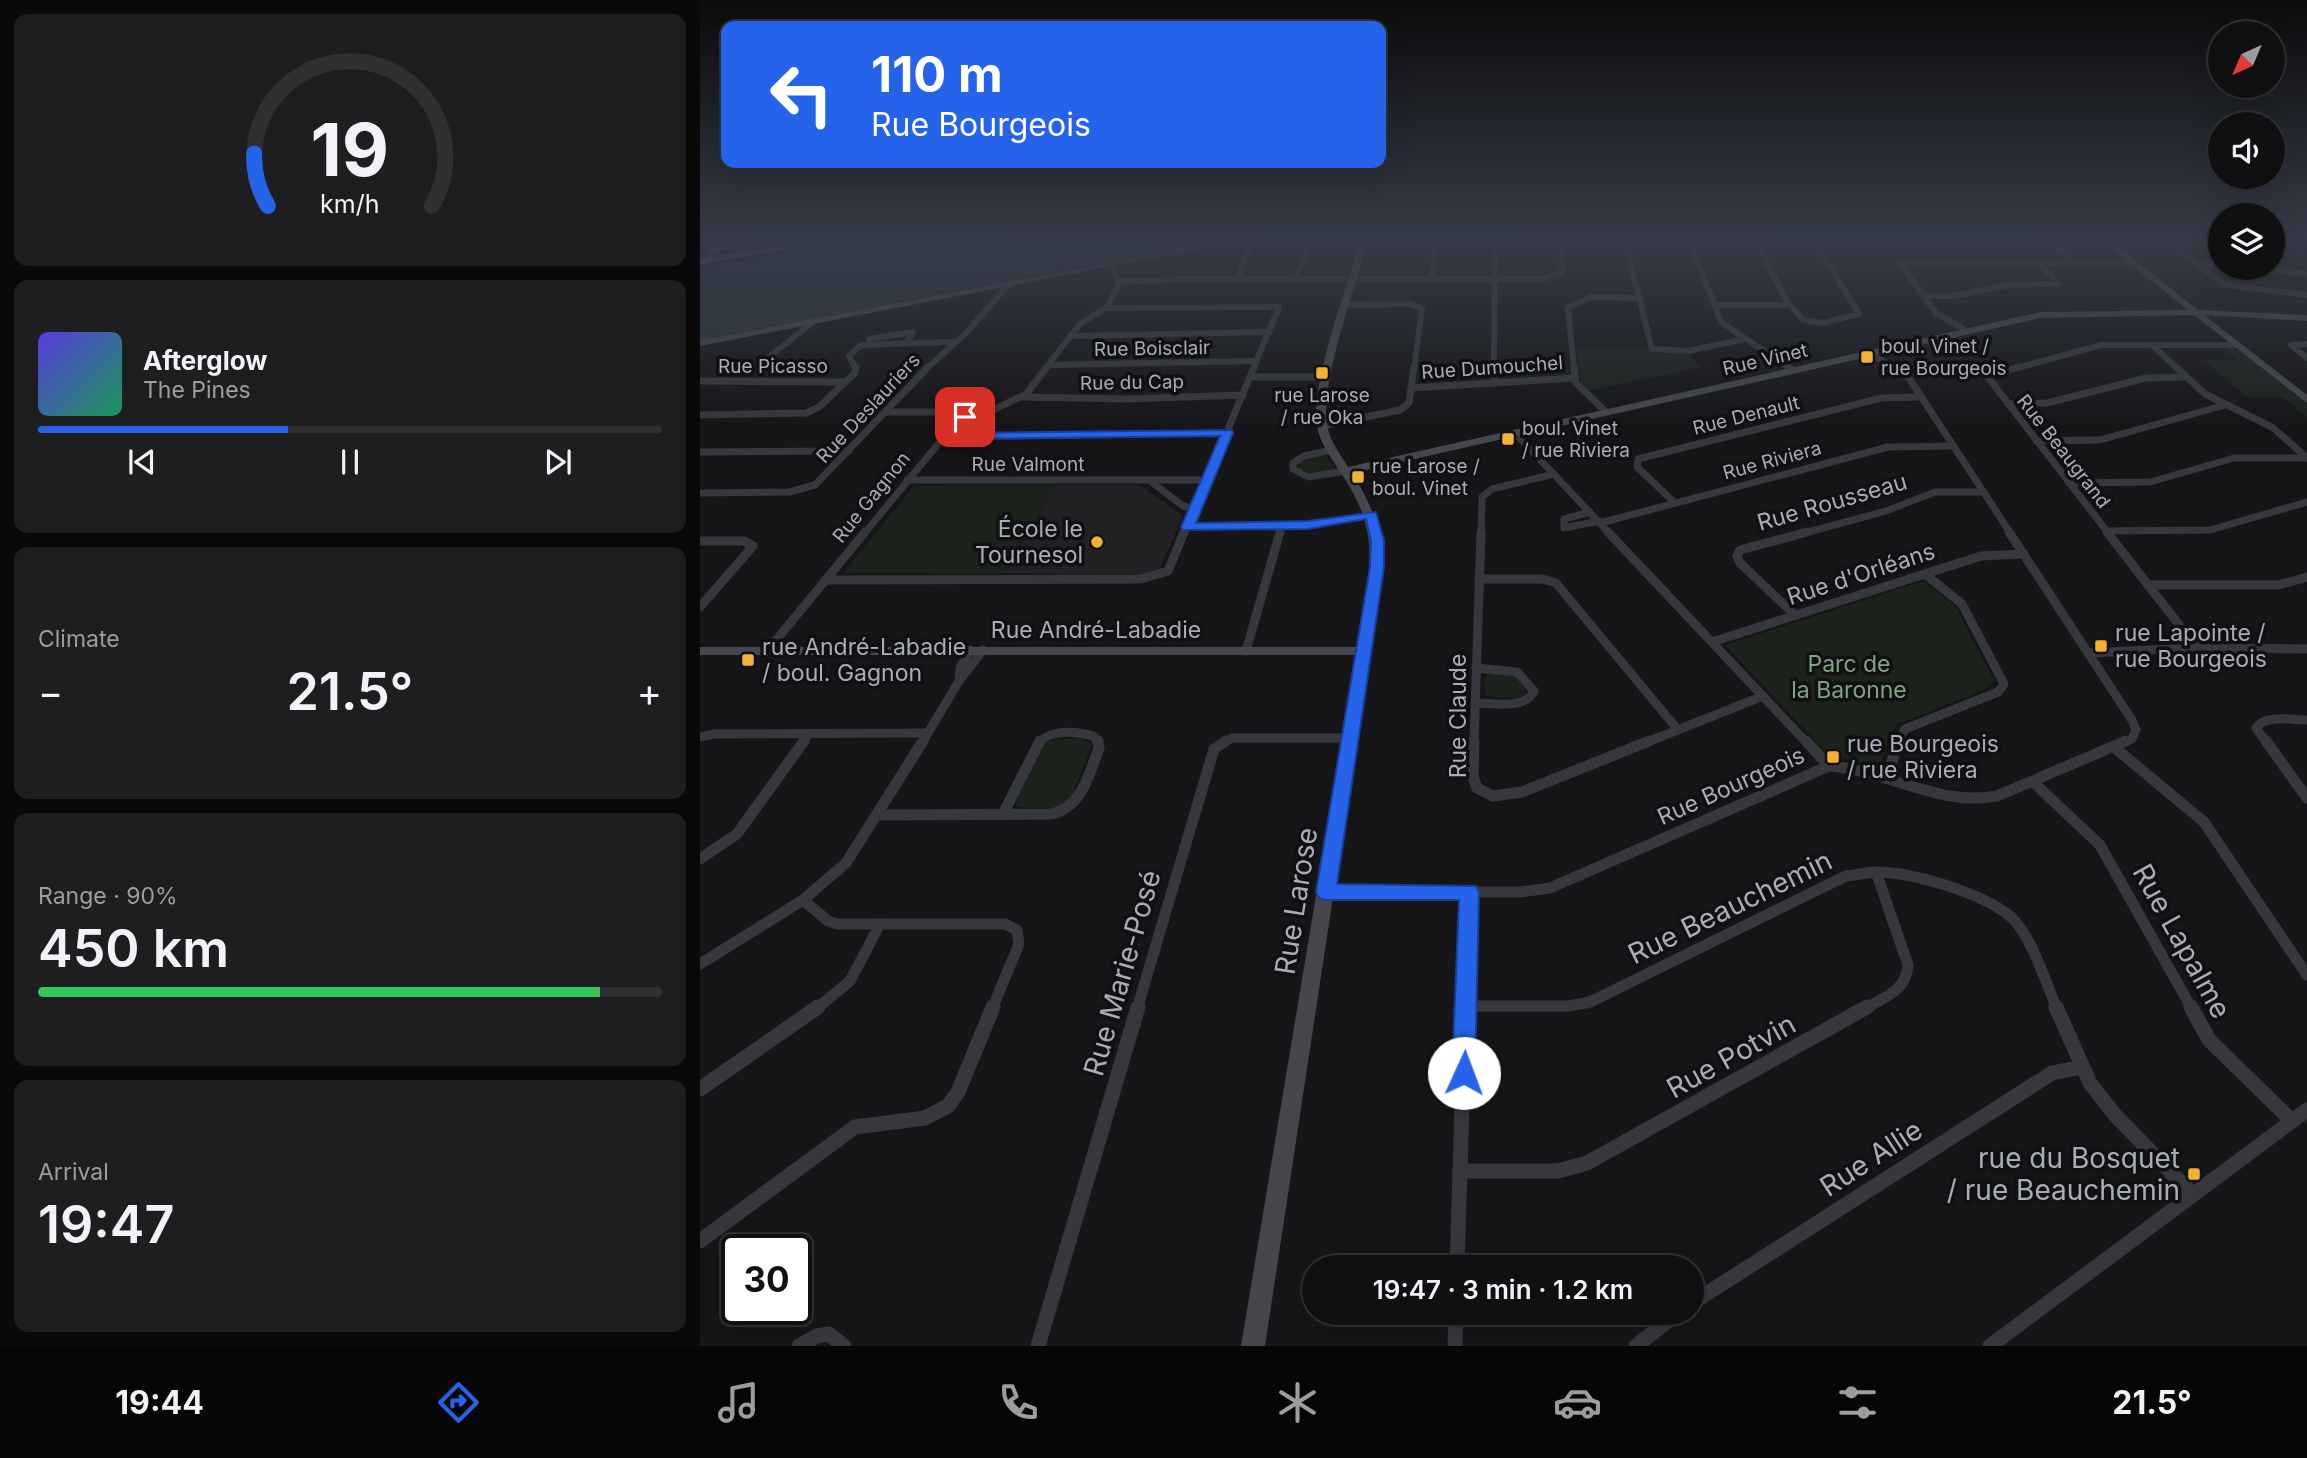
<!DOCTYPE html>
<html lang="en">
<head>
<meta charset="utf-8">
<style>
  :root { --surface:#101012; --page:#1e1e20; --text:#f1f3f6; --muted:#9c9d9f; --line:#303032; --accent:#2563eb }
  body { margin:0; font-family:Inter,sans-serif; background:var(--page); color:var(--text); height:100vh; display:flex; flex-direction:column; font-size:26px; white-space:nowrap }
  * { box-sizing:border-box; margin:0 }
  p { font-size:23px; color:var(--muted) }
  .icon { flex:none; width:38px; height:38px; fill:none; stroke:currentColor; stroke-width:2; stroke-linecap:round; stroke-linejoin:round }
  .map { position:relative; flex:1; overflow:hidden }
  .details { display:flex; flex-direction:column; gap:14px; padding:14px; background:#09090a; width:700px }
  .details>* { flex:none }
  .hud { position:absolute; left:21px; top:21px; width:665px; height:147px; border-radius:14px; box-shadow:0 7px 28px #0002,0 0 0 2px var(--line); background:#2563eb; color:#fff; overflow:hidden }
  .needle { width:46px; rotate:224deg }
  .buttons { position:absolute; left:1508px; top:21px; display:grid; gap:14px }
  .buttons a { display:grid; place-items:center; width:77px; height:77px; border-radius:50%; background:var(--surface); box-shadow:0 7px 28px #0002,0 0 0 2px var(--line); font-size:35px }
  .speed { position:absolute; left:21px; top:1234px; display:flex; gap:14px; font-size:35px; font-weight:700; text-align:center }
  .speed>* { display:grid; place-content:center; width:91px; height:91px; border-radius:50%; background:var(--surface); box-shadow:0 7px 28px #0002,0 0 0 2px var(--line); line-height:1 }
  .speed .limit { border:4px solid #111; border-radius:10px; background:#fff; color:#111 }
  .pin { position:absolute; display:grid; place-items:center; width:60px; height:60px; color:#fff; margin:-30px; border-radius:14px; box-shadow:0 4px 10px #0006 }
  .me { position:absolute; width:77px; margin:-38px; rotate:2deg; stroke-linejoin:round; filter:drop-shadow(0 0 5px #0008) }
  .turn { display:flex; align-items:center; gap:24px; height:147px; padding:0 35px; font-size:32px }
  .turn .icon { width:91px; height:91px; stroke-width:2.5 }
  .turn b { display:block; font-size:49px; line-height:60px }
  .big { font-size:52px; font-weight:600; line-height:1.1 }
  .details .widget { flex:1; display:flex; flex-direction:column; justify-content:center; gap:10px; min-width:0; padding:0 24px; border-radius:14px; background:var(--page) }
  .details .dial { align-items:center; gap:0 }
  .dial svg { height:182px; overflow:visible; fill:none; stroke:var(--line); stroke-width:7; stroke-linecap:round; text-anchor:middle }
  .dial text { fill:var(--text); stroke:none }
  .song { display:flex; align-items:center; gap:21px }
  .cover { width:84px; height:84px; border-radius:10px; background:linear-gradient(135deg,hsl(250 70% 55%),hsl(150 70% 35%)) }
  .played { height:7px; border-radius:4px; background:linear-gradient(90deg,var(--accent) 40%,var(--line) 40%) }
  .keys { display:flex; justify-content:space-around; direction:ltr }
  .heat { display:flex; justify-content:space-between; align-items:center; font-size:38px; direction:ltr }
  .charge { height:10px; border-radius:5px; background:linear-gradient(90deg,#34c759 90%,var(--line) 0) }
  .trip { position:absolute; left:602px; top:1255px; width:402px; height:70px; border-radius:35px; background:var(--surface); box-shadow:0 7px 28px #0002,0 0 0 2px var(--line); font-weight:600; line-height:70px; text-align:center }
  .menu { display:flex; height:112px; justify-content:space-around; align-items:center; background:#060607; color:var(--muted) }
  .menu .icon { width:49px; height:49px }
  .menu .active { color:var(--accent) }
  .menu b { font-size:32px; color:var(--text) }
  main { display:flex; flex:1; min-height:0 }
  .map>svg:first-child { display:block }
  .built { fill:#222225 }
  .green { fill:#1c231d }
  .water { fill:#2c353c }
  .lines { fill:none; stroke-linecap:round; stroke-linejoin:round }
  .street-far4 { stroke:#37383d; stroke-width:6 }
  .street-far3 { stroke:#37383d; stroke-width:7 }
  .street-far2 { stroke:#37383d; stroke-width:9 }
  .street-far1 { stroke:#37383d; stroke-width:11 }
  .street { stroke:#37383d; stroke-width:15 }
  .secondary { fill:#45474d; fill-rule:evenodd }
  .primary { fill:#53555c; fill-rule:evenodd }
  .route { fill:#2563eb; stroke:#184099; stroke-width:2 }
  .poi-dot { fill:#f2b134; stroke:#111113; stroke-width:2.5 }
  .labels { text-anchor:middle; stroke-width:7; stroke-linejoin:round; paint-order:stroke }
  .far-poi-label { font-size:19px; fill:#a8adb8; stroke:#111113; text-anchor:start }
  .far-street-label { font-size:19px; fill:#a8adb8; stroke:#111113 }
  .street-label { font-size:23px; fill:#a8adb8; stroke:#111113 }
  .poi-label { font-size:23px; fill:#a8adb8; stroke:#111113; text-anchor:start }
  .park-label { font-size:23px; fill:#7fa381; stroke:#111113 }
  .near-street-label { font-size:28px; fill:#a8adb8; stroke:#111113 }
  .near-poi-label { font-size:28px; fill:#a8adb8; stroke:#111113; text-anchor:end }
</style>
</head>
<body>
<main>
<section class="details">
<div class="widget dial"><svg viewBox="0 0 100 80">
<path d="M14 69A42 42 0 1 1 86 69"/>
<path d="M14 69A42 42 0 0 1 8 46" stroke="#2563eb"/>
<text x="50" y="56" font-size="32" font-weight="700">19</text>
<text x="50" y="72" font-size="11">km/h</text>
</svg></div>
<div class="widget">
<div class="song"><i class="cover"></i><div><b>Afterglow</b><p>The Pines</p></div></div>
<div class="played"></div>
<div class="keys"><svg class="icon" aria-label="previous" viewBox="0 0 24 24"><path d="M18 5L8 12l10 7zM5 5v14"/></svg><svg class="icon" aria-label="pause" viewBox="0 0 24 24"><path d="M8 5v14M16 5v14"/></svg><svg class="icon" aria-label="next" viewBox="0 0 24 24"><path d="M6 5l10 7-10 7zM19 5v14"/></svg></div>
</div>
<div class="widget"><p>Climate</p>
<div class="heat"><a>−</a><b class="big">21.5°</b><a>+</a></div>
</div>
<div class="widget"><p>Range · 90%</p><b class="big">450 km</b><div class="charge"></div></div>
<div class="widget"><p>Arrival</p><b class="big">19:47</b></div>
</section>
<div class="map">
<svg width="1607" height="1346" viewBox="0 0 1607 1346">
  <rect width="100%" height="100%" fill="#161618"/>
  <g class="built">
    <polygon points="1150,238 1233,238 1242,250 1203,250 1206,255 1160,255"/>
    <polygon points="357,485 440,485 483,516 460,568 448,574 304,574"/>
  </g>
  <g class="green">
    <polygon points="1523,347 1540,350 1607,404 1607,417 1583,397 1546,397 1504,360 1537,360"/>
    <polygon points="876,348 946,348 958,353 986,353 1002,367 887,391 881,385"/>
    <polygon points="625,455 635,468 633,470 611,474 599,470 598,464 604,459"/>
    <polygon points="357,485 304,574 143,573 214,486"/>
    <polygon points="1223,581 1256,607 1294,680 1286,689 1198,724 1190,734 1179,768 1127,753 1025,645"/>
    <polygon points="793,672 806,672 818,677 826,694 816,698 786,696 784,678"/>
    <polygon points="382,738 392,745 370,800 353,809 317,807 316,801 346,743 357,739"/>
  </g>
  <polygon class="water" points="181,238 533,238 0,340 0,267"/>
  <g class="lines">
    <g class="street-far4">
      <polyline points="924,238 952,349 988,351 1045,339"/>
      <polyline points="989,238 1021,322 1091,369"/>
      <polyline points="1054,238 1086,300 1103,320 1123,323 1159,314 1113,238"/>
      <polyline points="1310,238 1355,245 1375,262"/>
      <polyline points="1462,238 1525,285 1607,295"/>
      <polyline points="1471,244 1512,243 1507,238"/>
      <polyline points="0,247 25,245"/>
      <polyline points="1497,264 1521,264"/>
      <polyline points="1562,268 1607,274"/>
      <polyline points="537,279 554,238"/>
      <polyline points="596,279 610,238"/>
      <polyline points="732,279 736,238"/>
      <polyline points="417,282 481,279 843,279 863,271 860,238"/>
      <polyline points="1223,296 1254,296 1308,285 1358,284 1339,262"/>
      <polyline points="646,305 710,304 722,308 714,369"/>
      <polyline points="1014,305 1088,305"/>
      <polyline points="407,308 579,307 553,369"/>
      <polyline points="1267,331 1236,313 1200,263 1433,263"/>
      <polyline points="370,336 569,332"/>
      <polyline points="169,339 213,332 207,342"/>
      <polyline points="1607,344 1591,345 1607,358"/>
      <polyline points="1452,345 1478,369"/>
      <polyline points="1170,353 1195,369"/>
      <polyline points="59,365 113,322"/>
      <polyline points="348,365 556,361"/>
      <polyline points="156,369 149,356 161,345 252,342"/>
      <polyline points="226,369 266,333 307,286"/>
      <polyline points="345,369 379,325 408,306 418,286 413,266"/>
      <polyline points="794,369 795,238"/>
      <polyline points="874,369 868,308 891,297 939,298"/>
      <polyline points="1313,369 1401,345 1538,345"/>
    </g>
    <g class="street-far3">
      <polyline points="874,367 876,383 906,412"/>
      <polyline points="1089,367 1093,370"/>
      <polyline points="1192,367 1209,378 1311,534"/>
      <polyline points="1319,367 1287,376 1409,534"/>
      <polyline points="1476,367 1505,394 1572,427 1607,458"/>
      <polyline points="550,377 627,377"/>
      <polyline points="0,381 145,382"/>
      <polyline points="794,383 794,367"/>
      <polyline points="711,388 875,378"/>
      <polyline points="321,397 427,399 543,395"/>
      <polyline points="1308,404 1347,403 1446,378 1486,377"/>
      <polyline points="186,412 246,412 270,419"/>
      <polyline points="0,415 106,413 119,407 155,373 156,367"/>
      <polyline points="622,426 700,410 709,403 714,367"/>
      <polyline points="815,433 910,534"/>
      <polyline points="243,437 528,433"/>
      <polyline points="1336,441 1400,440 1525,405"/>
      <polyline points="632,450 604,456 593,463 593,469 608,477 646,471"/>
      <polyline points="0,452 149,451"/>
      <polyline points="207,480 508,480"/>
      <polyline points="449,480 483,506 496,509"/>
      <polyline points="1369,483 1450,482 1534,458 1606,458"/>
      <polyline points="0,493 89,492 115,485 228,367"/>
      <polyline points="975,503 937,467 938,459 1181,398 1222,397"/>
      <polyline points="890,512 864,519 864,528 899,521"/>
      <polyline points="900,523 1188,447 1254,446"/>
      <polyline points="488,527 608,525 671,515"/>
      <polyline points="1406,531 1510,530 1607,502"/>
      <polyline points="164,534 248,432 326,394 347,367"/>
      <polyline points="484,534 554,367"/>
      <polyline points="579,534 582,525"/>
      <polyline points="781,534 782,497 792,489 854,474"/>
      <polyline points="1101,534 1186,511 1235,492 1284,492"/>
    </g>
    <g class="street-far2">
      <polyline points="908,532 1107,743"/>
      <polyline points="1309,532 1432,720 1436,730 1432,739 1422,743"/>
      <polyline points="1407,532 1497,648"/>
      <polyline points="0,541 44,541 53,546 0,607"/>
      <polyline points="779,579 843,579 856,583 978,730"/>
      <polyline points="125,580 441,579 468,571 484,532"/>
      <polyline points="1448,585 1578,585 1607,577"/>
      <polyline points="1095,615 1040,563 1037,556 1040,550 1107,532"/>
      <polyline points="1012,642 1281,556 1324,554"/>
      <polyline points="68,650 165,532"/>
      <polyline points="546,651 580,532"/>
      <polyline points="1390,653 1489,648 1607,649"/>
      <polyline points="259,681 260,668 270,650"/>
      <path d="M775 703C794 703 825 710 834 691L817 672 776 668"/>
      <polyline points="0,737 13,734 227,733"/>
      <polyline points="102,743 109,734"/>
      <polyline points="222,743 259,681 283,650"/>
      <path d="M339 743C350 729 377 731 393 736L398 743"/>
      <polyline points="524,743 532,738 650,738"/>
      <polyline points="774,743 781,532"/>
      <polyline points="945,743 1063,696"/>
      <polyline points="1197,743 1205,729 1298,692 1304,684 1262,604 1225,574"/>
      <path d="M1567 743 1556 728C1565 714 1592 720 1607 720"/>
    </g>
    <g class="street-far1">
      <polyline points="774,741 773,777 777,788 793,796 822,792 949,741"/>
      <polyline points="1106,741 1129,766"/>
      <polyline points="1566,741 1607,798"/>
      <polyline points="1415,748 1504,822 1607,975"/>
      <polyline points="1188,779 1197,741"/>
      <polyline points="1333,782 1400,845 1492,1009"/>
      <polyline points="303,814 340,741"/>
      <path d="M179 815 352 814C383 806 389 774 399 748L398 741"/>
      <polyline points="0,859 37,834 104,741"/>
      <path d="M626 892H820L850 888 1129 766C1188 770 1237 807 1297 796L1426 741"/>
      <polyline points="103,900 128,921 138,924 305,924 317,930 319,944 292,1009"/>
      <polyline points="0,964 103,900 146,863 223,741"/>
      <path d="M766 1006H869L890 1002 1146 876C1157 875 1168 872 1178 872 1215 873 1283 893 1311 917 1331 935 1346 983 1357 1009"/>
      <polyline points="116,1009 150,981 180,924"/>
      <polyline points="437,1009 514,749 526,741"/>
      <polyline points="765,1009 769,892"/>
      <path d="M1164 1009C1185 997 1206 991 1208 965L1176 872"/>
    </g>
    <g class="street">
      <polyline points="1356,1007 1390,1083 1415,1115 1493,1195"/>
      <polyline points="1491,1007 1509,1040 1592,1121"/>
      <polyline points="0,1089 118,1007"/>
      <polyline points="760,1171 858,1171 887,1163 1167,1007"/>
      <polyline points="0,1241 155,1127 225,1118 248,1106 258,1092 293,1007"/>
      <polyline points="757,1267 765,1007"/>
      <polyline points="992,1303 1352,1073 1382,1067"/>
      <polyline points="99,1346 117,1336 129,1334 144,1346"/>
      <polyline points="338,1346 438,1007"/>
      <polyline points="755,1346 756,1312"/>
      <polyline points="936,1346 979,1312"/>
      <polyline points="1290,1346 1607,1110"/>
    </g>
    <g class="secondary">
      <polygon points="32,238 42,238 12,255 13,262 7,262 5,252"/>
      <polygon points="539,238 556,238 0,346 0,340"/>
      <path d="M661 238H669C657 283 617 388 628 429 631 443 641 455 648 467L1341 312 1488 310 1398 238H1407L1498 310 1607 315V321L1504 315 1607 395V403L1494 315 1341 318 652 473C671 503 683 531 683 567L565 1346H541L656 655H0V647H658C667 590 682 544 652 491 641 470 620 448 617 425 611 377 648 287 661 238Z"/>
    </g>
    <polygon class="primary" points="128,238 148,238 0,265 0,259"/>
  </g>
  <linearGradient id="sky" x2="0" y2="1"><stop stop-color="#0c0c0d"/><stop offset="0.56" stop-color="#363c48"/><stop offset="1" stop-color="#363c48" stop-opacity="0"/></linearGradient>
  <rect width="1607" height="427" fill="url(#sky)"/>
  <polygon class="route" points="265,414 275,419 257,433 532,430 533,433 496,523 608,521 676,512 684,541 684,567 637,884 776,886 779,892 775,1073 772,1081 764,1084 756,1081 752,1073 759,900 626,900 619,898 616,892 670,567 671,541 666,519 608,529 483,530 481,527 520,436 239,439 239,434"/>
  <g class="poi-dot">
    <rect x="1160" y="350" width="14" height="14" rx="3.5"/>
    <rect x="615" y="366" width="14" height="14" rx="3.5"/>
    <rect x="801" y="432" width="14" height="14" rx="3.5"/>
    <rect x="651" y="470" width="14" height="14" rx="3.5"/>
    <circle cx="397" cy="542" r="7"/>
    <rect x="1394" y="639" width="14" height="14" rx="3.5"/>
    <rect x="41" y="653" width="14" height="14" rx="3.5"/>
    <rect x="1126" y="750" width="14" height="14" rx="3.5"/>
    <rect x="1487" y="1167" width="14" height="14" rx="3.5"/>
  </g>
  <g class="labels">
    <g class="far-poi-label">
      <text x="1181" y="353">boul. Vinet /<tspan x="1181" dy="22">rue Bourgeois</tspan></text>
      <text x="622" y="402" text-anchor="middle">rue Larose<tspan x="622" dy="22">/ rue Oka</tspan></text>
      <text x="822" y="435">boul. Vinet<tspan x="822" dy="22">/ rue Riviera</tspan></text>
      <text x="672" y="473">rue Larose /<tspan x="672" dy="22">boul. Vinet</tspan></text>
    </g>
    <g class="far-street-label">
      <text transform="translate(452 348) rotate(-1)" y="7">Rue Boisclair</text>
      <text transform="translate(1065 359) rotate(-13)" y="7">Rue Vinet</text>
      <text x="73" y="373">Rue Picasso</text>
      <text transform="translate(792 367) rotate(-4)" y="7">Rue Dumouchel</text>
      <text transform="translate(432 382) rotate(-1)" y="7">Rue du Cap</text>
      <text transform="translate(168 408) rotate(-47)" y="7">Rue Deslauriers</text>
      <text transform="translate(1046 415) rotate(-14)" y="7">Rue Denault</text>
      <text transform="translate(1364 451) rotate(52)" y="7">Rue Beaugrand</text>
      <text transform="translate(1072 460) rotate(-15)" y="7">Rue Riviera</text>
      <text x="328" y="471">Rue Valmont</text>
      <text transform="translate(171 497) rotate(-51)" y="7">Rue Gagnon</text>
    </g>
    <g class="street-label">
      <text transform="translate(1132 502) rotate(-16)" y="8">Rue Rousseau</text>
      <text transform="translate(1161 574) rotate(-18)" y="8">Rue d'Orléans</text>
      <text x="396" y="638">Rue André-Labadie</text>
      <text transform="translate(758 716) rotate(-90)" y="8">Rue Claude</text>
      <text transform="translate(1031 786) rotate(-24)" y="8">Rue Bourgeois</text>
    </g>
    <g class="poi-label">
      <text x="383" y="537" text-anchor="end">École le<tspan x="383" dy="26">Tournesol</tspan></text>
      <text x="1415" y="641">rue Lapointe /<tspan x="1415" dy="26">rue Bourgeois</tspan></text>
      <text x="62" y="655">rue André-Labadie<tspan x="62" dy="26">/ boul. Gagnon</tspan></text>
      <text x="1147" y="752">rue Bourgeois<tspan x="1147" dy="26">/ rue Riviera</tspan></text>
    </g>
    <g class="park-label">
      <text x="1149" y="672">Parc de<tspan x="1149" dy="26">la Baronne</tspan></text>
    </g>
    <g class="near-street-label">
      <text transform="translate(596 901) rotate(-81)" y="10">Rue Larose</text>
      <text transform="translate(1030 907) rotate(-26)" y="10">Rue Beauchemin</text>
      <text transform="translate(1482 941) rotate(61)" y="10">Rue Lapalme</text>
      <text transform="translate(422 973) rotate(-74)" y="10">Rue Marie-Posé</text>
      <text transform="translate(1031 1056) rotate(-29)" y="10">Rue Potvin</text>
      <text transform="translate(1171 1158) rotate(-33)" y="10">Rue Allie</text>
    </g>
    <g class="near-poi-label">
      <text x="1480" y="1168">rue du Bosquet<tspan x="1480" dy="32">/ rue Beauchemin</tspan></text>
    </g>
  </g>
</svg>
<div class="buttons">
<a><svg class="needle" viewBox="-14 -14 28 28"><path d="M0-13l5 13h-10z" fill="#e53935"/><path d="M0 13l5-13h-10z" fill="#9c9d9f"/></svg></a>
<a><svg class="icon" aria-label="sound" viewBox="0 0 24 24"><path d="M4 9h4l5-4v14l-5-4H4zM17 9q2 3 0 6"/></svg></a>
<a><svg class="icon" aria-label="layers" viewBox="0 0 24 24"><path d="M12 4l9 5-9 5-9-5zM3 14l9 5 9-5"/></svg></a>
</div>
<div class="speed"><div class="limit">30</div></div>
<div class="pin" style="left:265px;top:417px;background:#d93025"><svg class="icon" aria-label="arrive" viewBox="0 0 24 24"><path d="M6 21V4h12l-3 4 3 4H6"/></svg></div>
<svg class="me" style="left:764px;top:1073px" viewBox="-20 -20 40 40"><circle r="19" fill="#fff"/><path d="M0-13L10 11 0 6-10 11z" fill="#2563eb"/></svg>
<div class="trip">19:47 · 3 min · 1.2 km</div>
<div class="hud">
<div class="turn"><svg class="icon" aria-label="left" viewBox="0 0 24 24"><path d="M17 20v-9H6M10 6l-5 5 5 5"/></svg><div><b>110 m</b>Rue Bourgeois</div></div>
</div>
</div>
</main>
<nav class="menu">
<b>19:44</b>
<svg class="icon active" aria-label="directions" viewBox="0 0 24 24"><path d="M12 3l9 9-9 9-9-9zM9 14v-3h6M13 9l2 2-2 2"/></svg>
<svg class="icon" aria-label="music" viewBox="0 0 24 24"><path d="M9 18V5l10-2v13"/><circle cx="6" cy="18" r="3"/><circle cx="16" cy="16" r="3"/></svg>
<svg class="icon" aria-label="phone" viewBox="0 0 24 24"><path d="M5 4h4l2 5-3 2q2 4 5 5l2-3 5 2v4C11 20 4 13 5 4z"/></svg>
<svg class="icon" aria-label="climate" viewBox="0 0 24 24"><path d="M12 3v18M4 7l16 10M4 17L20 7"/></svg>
<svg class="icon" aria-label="car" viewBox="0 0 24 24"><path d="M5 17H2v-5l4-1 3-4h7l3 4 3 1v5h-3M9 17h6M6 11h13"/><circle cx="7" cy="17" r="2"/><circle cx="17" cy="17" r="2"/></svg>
<svg class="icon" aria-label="filters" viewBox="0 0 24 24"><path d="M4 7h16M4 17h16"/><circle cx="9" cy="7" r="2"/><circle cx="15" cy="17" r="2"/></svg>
<b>21.5°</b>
</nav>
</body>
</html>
